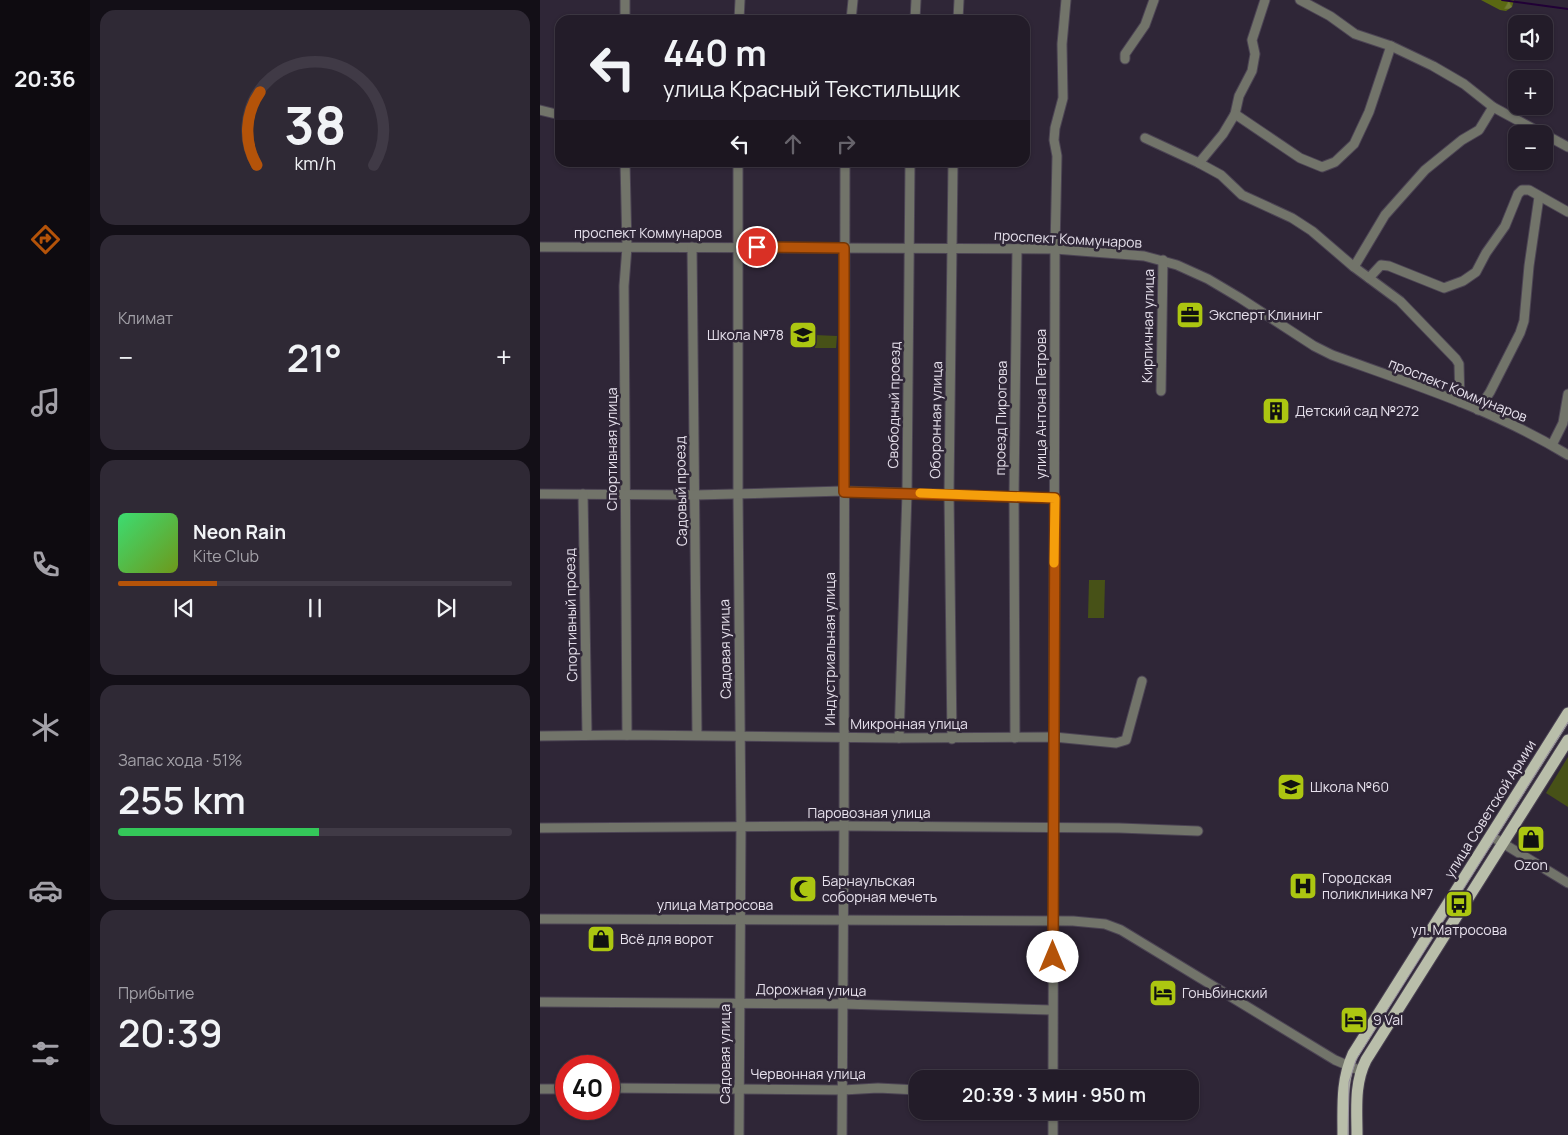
<!DOCTYPE html>
<html lang="ru">
<head>
<meta charset="utf-8">
<style>
  :root { --surface:#231c29; --page:#2f2935; --text:#f1f3f6; --muted:#a3a1a8; --line:#403a46; --accent:#b45309 }
  body { margin:0; font-family:Manrope,sans-serif; background:var(--page); color:var(--text); height:100vh; display:flex; flex-direction:column; font-size:19px; white-space:nowrap }
  * { box-sizing:border-box; margin:0 }
  p { font-size:16px; color:var(--muted) }
  .icon { flex:none; width:28px; height:28px; fill:none; stroke:currentColor; stroke-width:2; stroke-linecap:round; stroke-linejoin:round }
  .map { position:relative; flex:1; overflow:hidden }
  .sheet { display:flex; flex-direction:column; gap:10px; padding:10px; background:#130f17; width:450px }
  .sheet>* { flex:none }
  .hud { position:absolute; left:15px; top:15px; width:475px; height:152px; border-radius:15px; box-shadow:0 1px 4px #0004,0 0 0 1px var(--line); background:#231c29; color:var(--text); overflow:hidden }
  .controls { position:absolute; left:968px; top:15px; display:grid; gap:10px }
  .controls a { display:grid; place-items:center; width:45px; height:45px; border-radius:10px; background:var(--surface); box-shadow:0 1px 4px #0004,0 0 0 1px var(--line); font-size:25px }
  .speed { position:absolute; left:15px; top:1055px; display:flex; gap:10px; font-size:25px; font-weight:700; text-align:center }
  .speed>* { display:grid; place-content:center; width:65px; height:65px; border-radius:50%; background:var(--surface); box-shadow:0 1px 4px #0004,0 0 0 1px var(--line); line-height:1 }
  .speed .limit { border:8px solid #d22; background:#fff; color:#111 }
  .pin { position:absolute; display:grid; place-items:center; width:42px; height:42px; color:#fff; margin:-21px; border:2px solid #fff; border-radius:50%; box-shadow:0 1px 5px #0007 }
  .me { position:absolute; width:55px; margin:-28px; rotate:0deg; stroke-linejoin:round; filter:drop-shadow(0 0 4px #0008) }
  .turn { display:flex; align-items:center; gap:18px; height:105px; padding:0 25px; font-size:22px }
  .turn .icon { width:65px; height:65px; stroke-width:2.5 }
  .turn b { display:block; font-size:35px; line-height:42px }
  .lanes { display:flex; align-items:center; height:48px; padding:0 25px; background:#0003; justify-content:center; gap:25px; direction:ltr }
  .lanes .off { opacity:.35 }
  .big { font-size:38px; font-weight:600; line-height:1.1 }
  .sheet .widget { flex:1; display:flex; flex-direction:column; justify-content:center; gap:8px; min-width:0; padding:0 18px; border-radius:15px; background:var(--page) }
  .sheet .dial { align-items:center; gap:0 }
  .dial svg { height:130px; overflow:visible; fill:none; stroke:var(--line); stroke-width:7; stroke-linecap:round; text-anchor:middle }
  .dial text { fill:var(--text); stroke:none }
  .song { display:flex; align-items:center; gap:15px }
  .cover { width:60px; height:60px; border-radius:8px; background:linear-gradient(135deg,hsl(140 70% 55%),hsl(80 70% 35%)) }
  .played { height:5px; border-radius:2px; background:linear-gradient(90deg,var(--accent) 25%,var(--line) 25%) }
  .keys { display:flex; justify-content:space-around; direction:ltr }
  .heat { display:flex; justify-content:space-between; align-items:center; font-size:28px; direction:ltr }
  .charge { height:8px; border-radius:4px; background:linear-gradient(90deg,#34c759 51%,var(--line) 0) }
  .trip { position:absolute; left:369px; top:1070px; width:290px; height:50px; border-radius:15px; background:var(--surface); box-shadow:0 1px 4px #0004,0 0 0 1px var(--line); font-weight:600; line-height:50px; text-align:center }
  main { display:flex; flex:1; min-height:0 }
  .tabs { display:flex; flex-direction:column; width:90px; justify-content:space-around; align-items:center; background:#0e0b10; color:var(--muted) }
  .tabs .icon { width:35px; height:35px }
  .tabs .current { color:var(--accent) }
  .tabs b { font-size:22px; color:var(--text) }
  .map>svg:first-child { display:block }
  .forest { fill:url(#forest-firs) }
  .pitch { fill:#475117 }
  .lines { fill:none; stroke-linecap:round; stroke-linejoin:round }
  .stream { stroke:#210036; stroke-width:2 }
  .minor-casing { stroke:#4c4454; stroke-width:11 }
  .major-casing { stroke:#4c4454; stroke-width:13 }
  .minor { stroke:#72746a; stroke-width:9 }
  .major { stroke:#b9beaa; stroke-width:11 }
  .tram { stroke:#97909e; stroke-width:1 }
  .route-casing { stroke:#753606; stroke-width:12 }
  .route { stroke:#b45309; stroke-width:9 }
  .slow { stroke:#f59e0b; stroke-width:9 }
  .labels { text-anchor:middle; stroke-width:5; stroke-linejoin:round; paint-order:stroke }
  .street-label { font-size:14px; fill:#e6e0ec; stroke:#2f2637 }
  .poi-label { font-size:14px; fill:#e6e0ec; stroke:#2f2637; text-anchor:start }
</style>
</head>
<body>
<main>
<nav class="tabs">
<b>20:36</b>
<svg class="icon current" aria-label="directions" viewBox="0 0 24 24"><path d="M12 3l9 9-9 9-9-9zM9 14v-3h6M13 9l2 2-2 2"/></svg>
<svg class="icon" aria-label="music" viewBox="0 0 24 24"><path d="M9 18V5l10-2v13"/><circle cx="6" cy="18" r="3"/><circle cx="16" cy="16" r="3"/></svg>
<svg class="icon" aria-label="phone" viewBox="0 0 24 24"><path d="M5 4h4l2 5-3 2q2 4 5 5l2-3 5 2v4C11 20 4 13 5 4z"/></svg>
<svg class="icon" aria-label="climate" viewBox="0 0 24 24"><path d="M12 3v18M4 7l16 10M4 17L20 7"/></svg>
<svg class="icon" aria-label="car" viewBox="0 0 24 24"><path d="M5 17H2v-5l4-1 3-4h7l3 4 3 1v5h-3M9 17h6M6 11h13"/><circle cx="7" cy="17" r="2"/><circle cx="17" cy="17" r="2"/></svg>
<svg class="icon" aria-label="filters" viewBox="0 0 24 24"><path d="M4 7h16M4 17h16"/><circle cx="9" cy="7" r="2"/><circle cx="15" cy="17" r="2"/></svg>
</nav>
<section class="sheet">
<div class="widget dial"><svg viewBox="0 0 100 80">
<path d="M14 69A42 42 0 1 1 86 69"/>
<path d="M14 69A42 42 0 0 1 16 24" stroke="#b45309"/>
<text x="50" y="56" font-size="32" font-weight="700">38</text>
<text x="50" y="72" font-size="11">km/h</text>
</svg></div>
<div class="widget"><p>Климат</p>
<div class="heat"><a>−</a><b class="big">21°</b><a>+</a></div>
</div>
<div class="widget">
<div class="song"><i class="cover"></i><div><b>Neon Rain</b><p>Kite Club</p></div></div>
<div class="played"></div>
<div class="keys"><svg class="icon" aria-label="previous" viewBox="0 0 24 24"><path d="M18 5L8 12l10 7zM5 5v14"/></svg><svg class="icon" aria-label="pause" viewBox="0 0 24 24"><path d="M8 5v14M16 5v14"/></svg><svg class="icon" aria-label="next" viewBox="0 0 24 24"><path d="M6 5l10 7-10 7zM19 5v14"/></svg></div>
</div>
<div class="widget"><p>Запас хода · 51%</p><b class="big">255 km</b><div class="charge"></div></div>
<div class="widget"><p>Прибытие</p><b class="big">20:39</b></div>
</section>
<div class="map">
<svg width="1028" height="1135" viewBox="0 0 1028 1135">
  <defs>
    <pattern id="forest-firs" width="22" height="20" patternUnits="userSpaceOnUse" patternTransform="scale(1.25)"><rect width="22" height="20" fill="#5a6812"/><path d="M5 1l3.5 6h-7zM16 11l3.5 6h-7z" fill="#727d35"/></pattern>
  </defs>
  <rect width="100%" height="100%" fill="#2f2637"/>
  <polygon class="forest" points="941,0 974,0 972,7 966,11 960,10"/>
  <g class="pitch">
    <polygon points="275,335 297,336 296,348 275,348"/>
    <polygon points="549,580 565,580 564,618 548,618"/>
    <polygon points="1028,757 1028,807 1006,793"/>
  </g>
  <g class="lines">
    <polyline class="stream" points="962,0 1028,9"/>
    <defs>
      <g id="minor">
        <polyline points="760,0 790,16 815,34 851,46 893,66 924,84 953,107 1003,134"/>
        <polyline points="85,20 85,0"/>
        <polyline points="199,20 200,0"/>
        <polyline points="311,20 313,0"/>
        <polyline points="375,20 376,0"/>
        <polyline points="418,20 419,0"/>
        <polyline points="585,59 585,54 605,25 614,0"/>
        <polyline points="0,110 20,115"/>
        <polyline points="695,114 699,96 712,71 715,54 712,40 725,0"/>
        <polyline points="1004,134 1028,147"/>
        <polyline points="605,138 659,163 681,175 702,195 752,218 772,231 814,267 860,301 916,359 919,364 920,402"/>
        <polyline points="85,162 87,247 84,286 87,735"/>
        <polyline points="198,162 198,494 201,827 199,1135"/>
        <polyline points="659,163 683,134 695,114 760,158 782,167 795,162 814,144 829,112 851,46"/>
        <path d="M0 247 515 249 604 256 637 265 668 279 700 298 774 346 792 355C872 384 955 410 1028 455"/>
        <polyline points="152,247 157,735"/>
        <polyline points="814,267 845,215 885,170 922,140 939,130 953,107"/>
        <polyline points="829,278 841,265 849,266 904,288 923,281 936,272 946,253 965,226 978,194 982,190 989,190 1028,212"/>
        <polyline points="621,391 623,260"/>
        <polyline points="938,410 950,392 980,333 984,321 989,266 999,197"/>
        <polyline points="1012,445 1023,423 1028,394"/>
        <polyline points="0,494 155,495 304,491 515,498"/>
        <polyline points="43,494 47,735"/>
        <polyline points="0,736 87,735 359,738 514,737 576,743 586,740 602,681"/>
        <polyline points="359,738 367,493 370,162"/>
        <polyline points="475,738 474,496 477,249"/>
        <polyline points="412,739 409,494 413,162"/>
        <polyline points="0,828 304,826 579,828 658,831"/>
        <polyline points="951,836 1028,883"/>
        <polyline points="0,919 533,921 565,924 581,930 795,1060 821,1071"/>
        <polyline points="0,1002 303,1004 512,1010"/>
        <polyline points="513,1079 515,249 517,156 514,140 515,128 523,98 522,44 526,0"/>
        <polyline points="69,1088 303,1090 338,1088 378,1090"/>
        <polyline points="0,1089 26,1089"/>
        <polyline points="302,1135 304,826 305,162"/>
        <polyline points="513,1135 513,1111"/>
      </g>
      <g id="major">
        <path d="M803 1135C803 1106 801 1080 813 1054L1028 713"/>
        <path d="M817 1135C817 1109 814 1084 826 1060L1028 740"/>
      </g>
    </defs>
    <use href="#minor" class="minor-casing"/>
    <use href="#major" class="major-casing"/>
    <use href="#minor" class="minor"/>
    <use href="#major" class="major"/>
    <polyline class="tram" points="808,1135 809,1082 816,1060 1028,722"/>
  </g>
  <g class="lines">
    <defs>
      <polyline id="route" points="217,247 304,248 304,492 515,498 513,957"/>
    </defs>
    <use href="#route" class="route-casing"/>
    <use href="#route" class="route"/>
    <polyline class="slow" points="380,493 515,498 514,563"/>
  </g>
  <defs>
    <symbol id="office-square" viewBox="-11 -11 22 22"><rect x="-9" y="-9" width="18" height="18" rx="4" fill="#acc611" stroke="#2f2637"/><path d="M-6-3h4V-5.5h4V-3h4V5H-6ZM-1-4.5V-3h2v-1.5ZM-6 0V1H6V0Z" fill="#111"/></symbol>
    <symbol id="school-square" viewBox="-11 -11 22 22"><rect x="-9" y="-9" width="18" height="18" rx="4" fill="#acc611" stroke="#2f2637"/><path d="M0-5L7-2L0 1L-7-2ZM-4 1L0 2.5L4 1V4Q0 6-4 4Z" fill="#111"/></symbol>
    <symbol id="building-square" viewBox="-11 -11 22 22"><rect x="-9" y="-9" width="18" height="18" rx="4" fill="#acc611" stroke="#2f2637"/><path d="M-4-6H4V6H1V3H-1V6H-4ZM-2.5-4.3h1.7v1.8h-1.7ZM.8-4.3h1.7v1.8H.8ZM-2.5-1h1.7V.8h-1.7ZM.8-1h1.7V.8H.8Z" fill="#111"/></symbol>
    <symbol id="shop-square" viewBox="-11 -11 22 22"><rect x="-9" y="-9" width="18" height="18" rx="4" fill="#acc611" stroke="#2f2637"/><path d="M-5-2.5h2.3a2.7 3.5 0 0 1 5.4 0H5L5.5 6h-11ZM-1.5-2.5h3a1.5 2.3 0 0 0-3 0Z" fill="#111"/></symbol>
    <symbol id="hospital-square" viewBox="-11 -11 22 22"><rect x="-9" y="-9" width="18" height="18" rx="4" fill="#acc611" stroke="#2f2637"/><path d="M-5-5h3v3.5h4V-5h3V5h-3V1.5h-4V5h-3Z" fill="#111"/></symbol>
    <symbol id="mosque-square" viewBox="-11 -11 22 22"><rect x="-9" y="-9" width="18" height="18" rx="4" fill="#acc611" stroke="#2f2637"/><path d="M3.5-4.9A6 6 0 1 0 3.5 4.9A5 5 0 1 1 3.5-4.9Z" fill="#111"/></symbol>
    <symbol id="bus-square" viewBox="-11 -11 22 22"><rect x="-9" y="-9" width="18" height="18" rx="4" fill="#acc611" stroke="#2f2637"/><path d="M-5-6H5V4H4V6H2V4H-2V6H-4V4H-5ZM-3.5-4V0h7V-4ZM-3.5 1.2v1.5H-2V1.2ZM2 1.2v1.5H3.5V1.2Z" fill="#111"/></symbol>
    <symbol id="hotel-square" viewBox="-11 -11 22 22"><rect x="-9" y="-9" width="18" height="18" rx="4" fill="#acc611" stroke="#2f2637"/><path d="M-6-4.5h1.5V1H6V5H4.5V3h-9V5H-6ZM-4 0a1.8 1.8 0 1 1 3.6 0ZM.5 0V-2.5h3Q6-2.5 6 0Z" fill="#111"/></symbol>
  </defs>
  <g fill-rule="evenodd">
    <use href="#office-square" x="634" y="299" width="32" height="32"/>
    <use href="#school-square" x="247" y="319" width="32" height="32"/>
    <use href="#building-square" x="720" y="395" width="32" height="32"/>
    <use href="#school-square" x="735" y="771" width="32" height="32"/>
    <use href="#shop-square" x="975" y="823" width="32" height="32"/>
    <use href="#hospital-square" x="747" y="870" width="32" height="32"/>
    <use href="#mosque-square" x="247" y="873" width="32" height="32"/>
    <use href="#bus-square" x="903" y="888" width="32" height="32"/>
    <use href="#shop-square" x="45" y="923" width="32" height="32"/>
    <use href="#hotel-square" x="607" y="977" width="32" height="32"/>
    <use href="#hotel-square" x="798" y="1004" width="32" height="32"/>
  </g>
  <g class="labels">
    <g class="street-label">
      <text x="108" y="238">проспект Коммунаров</text>
      <text transform="translate(528 239) rotate(3)" y="5">проспект Коммунаров</text>
      <text transform="translate(608 326) rotate(-89)" y="5">Кирпичная улица</text>
      <text transform="translate(918 390) rotate(22)" y="5">проспект Коммунаров</text>
      <text transform="translate(501 404) rotate(-90)" y="5">улица Антона Петрова</text>
      <text transform="translate(354 405) rotate(-89)" y="5">Свободный проезд</text>
      <text transform="translate(461 418) rotate(-89)" y="5">проезд Пирогова</text>
      <text transform="translate(396 420) rotate(-89)" y="5">Оборонная улица</text>
      <text transform="translate(72 449) rotate(-90)" y="5">Спортивная улица</text>
      <text transform="translate(141 491) rotate(-91)" y="5">Садовый проезд</text>
      <text transform="translate(31 615) rotate(-91)" y="5">Спортивный проезд</text>
      <text transform="translate(185 649) rotate(-91)" y="5">Садовая улица</text>
      <text transform="translate(290 649) rotate(-90)" y="5">Индустриальная улица</text>
      <text x="369" y="729">Микронная улица</text>
      <text transform="translate(950 809) rotate(-58)" y="5">улица Советской Армии</text>
      <text x="329" y="818">Паровозная улица</text>
      <text x="175" y="910">улица Матросова</text>
      <text transform="translate(271 990) rotate(1)" y="5">Дорожная улица</text>
      <text transform="translate(185 1054) rotate(-90)" y="5">Садовая улица</text>
      <text x="268" y="1079">Червонная улица</text>
    </g>
    <g class="poi-label">
      <text x="669" y="320">Эксперт Клининг</text>
      <text x="244" y="340" text-anchor="end">Школа №78</text>
      <text x="755" y="416">Детский сад №272</text>
      <text x="770" y="792">Школа №60</text>
      <text x="991" y="870" text-anchor="middle">Ozon</text>
      <text x="782" y="883">Городская<tspan x="782" dy="16">поликлиника №7</tspan></text>
      <text x="282" y="886">Барнаульская<tspan x="282" dy="16">соборная мечеть</tspan></text>
      <text x="919" y="935" text-anchor="middle">ул. Матросова</text>
      <text x="80" y="944">Всё для ворот</text>
      <text x="642" y="998">Гоньбинский</text>
      <text x="833" y="1025">9 Val</text>
    </g>
  </g>
</svg>
<div class="controls">
<a><svg class="icon" aria-label="sound" viewBox="0 0 24 24"><path d="M4 9h4l5-4v14l-5-4H4zM17 9q2 3 0 6"/></svg></a>
<a>+</a>
<a>−</a>
</div>
<div class="speed"><div class="limit">40</div></div>
<div class="pin" style="left:217px;top:247px;background:#d93025"><svg class="icon" aria-label="arrive" viewBox="0 0 24 24"><path d="M6 21V4h12l-3 4 3 4H6"/></svg></div>
<svg class="me" style="left:513px;top:957px" viewBox="-20 -20 40 40"><circle r="19" fill="#fff"/><path d="M0-13L10 11 0 6-10 11z" fill="#b45309"/></svg>
<div class="trip">20:39 · 3 мин · 950 m</div>
<div class="hud">
<div class="turn"><svg class="icon" aria-label="left" viewBox="0 0 24 24"><path d="M17 20v-9H6M10 6l-5 5 5 5"/></svg><div><b>440 m</b>улица Красный Текстильщик</div></div>
<div class="lanes"><svg class="icon" aria-label="left" viewBox="0 0 24 24"><path d="M17 20v-9H6M10 6l-5 5 5 5"/></svg><svg class="icon off" aria-label="ahead" viewBox="0 0 24 24"><path d="M12 20V5M6 11l6-6 6 6"/></svg><svg class="icon off" aria-label="right" viewBox="0 0 24 24"><path d="M7 20v-9h11M14 6l5 5-5 5"/></svg></div>
</div>
</div>
</main>
</body>
</html>
